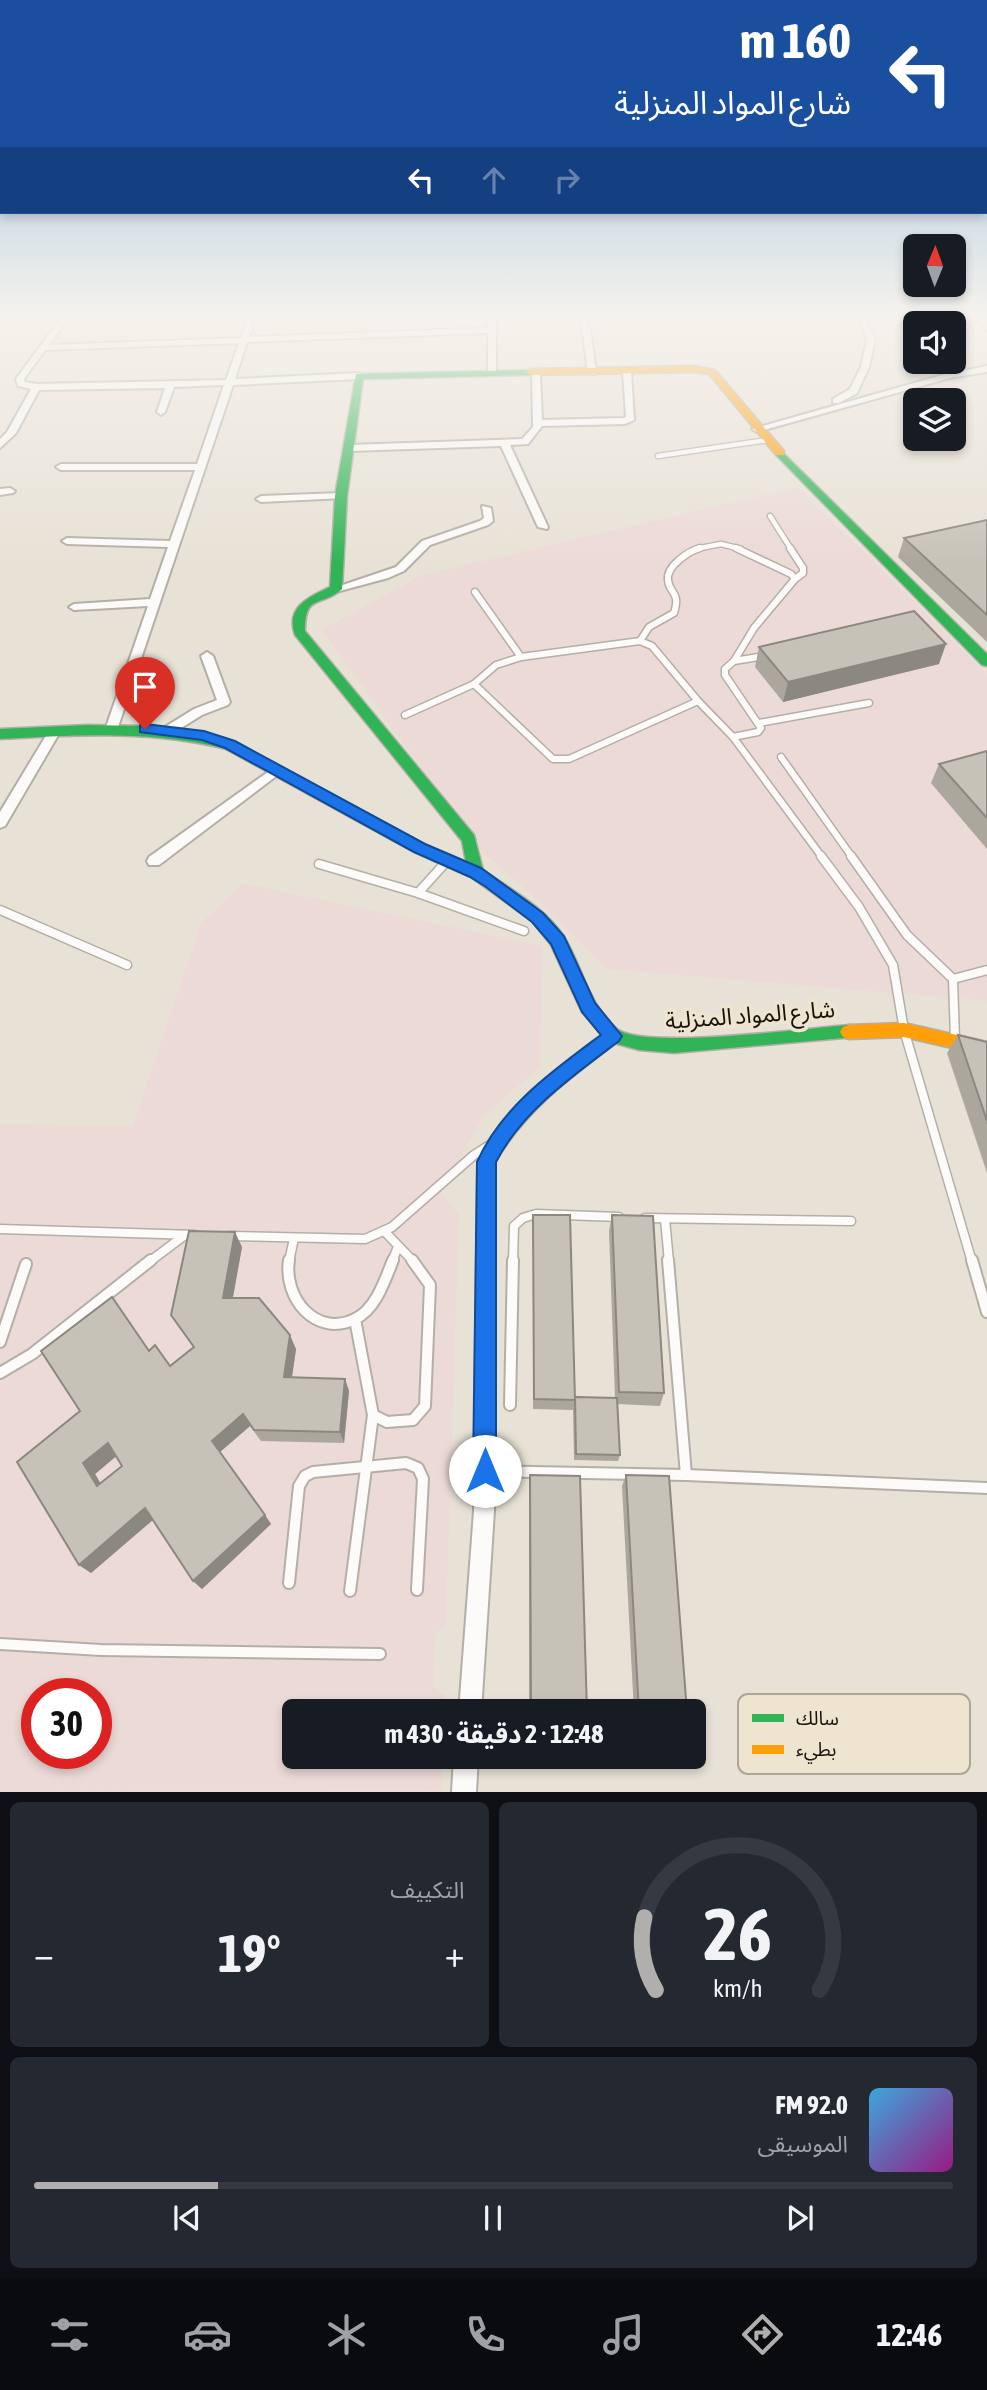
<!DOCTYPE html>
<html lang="ar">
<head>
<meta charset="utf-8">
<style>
  :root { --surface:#171b24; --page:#242831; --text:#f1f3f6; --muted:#9ea1a6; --line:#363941; --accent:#b0afad }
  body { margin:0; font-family:"Asap Condensed","Noto Sans Arabic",sans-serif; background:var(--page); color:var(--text); direction:rtl; height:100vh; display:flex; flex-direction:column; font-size:26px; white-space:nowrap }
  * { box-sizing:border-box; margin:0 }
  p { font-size:23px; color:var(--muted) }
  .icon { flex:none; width:38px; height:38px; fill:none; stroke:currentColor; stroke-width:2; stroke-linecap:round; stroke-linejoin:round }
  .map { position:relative; height:1792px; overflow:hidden; direction:ltr }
  .drawer { display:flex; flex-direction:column; gap:10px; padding:10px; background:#0d0f14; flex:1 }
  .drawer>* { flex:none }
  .guide { position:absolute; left:0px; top:0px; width:987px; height:214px; box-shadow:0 4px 10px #0003; direction:rtl; background:#1a4fa0; color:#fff; overflow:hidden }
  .needle { width:46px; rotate:1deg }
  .buttons { position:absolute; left:903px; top:234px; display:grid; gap:14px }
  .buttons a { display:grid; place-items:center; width:63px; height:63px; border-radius:10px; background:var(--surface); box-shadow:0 4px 10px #0003; font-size:35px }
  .speed { position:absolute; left:21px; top:1678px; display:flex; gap:14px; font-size:35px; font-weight:700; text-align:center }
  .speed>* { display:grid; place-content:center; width:91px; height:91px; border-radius:50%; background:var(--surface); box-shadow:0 4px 10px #0003; line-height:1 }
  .speed .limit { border:10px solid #d22; background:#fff; color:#111 }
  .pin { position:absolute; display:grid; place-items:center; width:60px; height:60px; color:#fff; margin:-72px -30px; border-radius:50% 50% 50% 0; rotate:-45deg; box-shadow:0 0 7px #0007 }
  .pin .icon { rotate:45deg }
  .me { position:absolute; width:77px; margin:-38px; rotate:0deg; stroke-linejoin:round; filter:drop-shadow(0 0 5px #0008) }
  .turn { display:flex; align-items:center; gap:24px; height:147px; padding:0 21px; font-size:32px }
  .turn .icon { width:91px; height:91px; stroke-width:2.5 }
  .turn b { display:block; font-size:49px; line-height:60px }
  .lanes { display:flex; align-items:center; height:66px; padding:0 21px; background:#0003; justify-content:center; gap:35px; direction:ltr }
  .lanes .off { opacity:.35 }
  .big { font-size:52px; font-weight:700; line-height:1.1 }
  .drawer .tile { flex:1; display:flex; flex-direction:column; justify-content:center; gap:10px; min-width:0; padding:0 24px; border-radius:10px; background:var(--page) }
  .drawer .dial { align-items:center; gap:0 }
  .dial svg { height:182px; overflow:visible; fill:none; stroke:var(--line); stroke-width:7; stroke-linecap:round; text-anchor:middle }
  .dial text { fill:var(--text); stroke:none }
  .song { display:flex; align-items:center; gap:21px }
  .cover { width:84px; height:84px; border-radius:10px; background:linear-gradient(135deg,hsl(200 70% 55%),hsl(310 70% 35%)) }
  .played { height:7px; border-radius:4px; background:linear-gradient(90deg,var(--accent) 20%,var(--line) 20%) }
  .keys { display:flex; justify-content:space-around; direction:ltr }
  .heat { display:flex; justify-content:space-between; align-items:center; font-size:38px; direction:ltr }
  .drawer .tiles { flex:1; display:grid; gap:10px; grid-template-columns:1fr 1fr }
  .tile:last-child { grid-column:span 2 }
  .trip { position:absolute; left:282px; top:1699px; width:424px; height:70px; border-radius:10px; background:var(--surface); box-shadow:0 4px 10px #0003; font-weight:700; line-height:70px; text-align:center; direction:rtl }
  .menu { display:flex; height:112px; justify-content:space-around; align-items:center; background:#090b0e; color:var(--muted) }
  .menu .icon { width:49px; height:49px }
  .menu .selected { color:var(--accent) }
  .menu b { font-size:32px; color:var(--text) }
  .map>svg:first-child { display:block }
  .industrial { fill:#ecdad7; fill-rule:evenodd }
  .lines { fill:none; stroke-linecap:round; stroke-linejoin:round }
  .lane-far3-casing { stroke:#b4afa6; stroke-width:7 }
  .lane-far2-casing { stroke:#b4afa6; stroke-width:9 }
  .lane-far1-casing { stroke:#b4afa6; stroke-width:11 }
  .lane-casing { stroke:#b4afa6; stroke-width:14 }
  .street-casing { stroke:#b4afa6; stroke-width:4 }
  .fast-casing { stroke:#b4afa6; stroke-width:3 }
  .slow-casing { stroke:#b4afa6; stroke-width:3 }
  .lane-far3 { stroke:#fcfbf9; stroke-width:4.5 }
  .lane-far2 { stroke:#fcfbf9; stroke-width:6 }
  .lane-far1 { stroke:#fcfbf9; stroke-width:8 }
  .lane { stroke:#fcfbf9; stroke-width:10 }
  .street { fill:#fcfbf9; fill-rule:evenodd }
  .fast { fill:#30b455; fill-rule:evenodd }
  .slow { fill:#ff9f0a; fill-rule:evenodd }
  .wall { fill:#aba79d; fill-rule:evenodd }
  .shaded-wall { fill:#8b8880 }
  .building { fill:#c7c2b7; stroke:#8b8880; stroke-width:2; fill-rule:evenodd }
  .route { fill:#1a73e8; stroke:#114b97; stroke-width:2 }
  .labels { text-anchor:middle; stroke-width:7; stroke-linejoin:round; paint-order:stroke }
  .street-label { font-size:23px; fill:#17130c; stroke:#efe4cf }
  .key { fill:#efe4cf; stroke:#aea594; stroke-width:2 }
  .key-label { font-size:19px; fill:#17130c }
</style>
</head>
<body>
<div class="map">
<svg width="987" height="1792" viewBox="0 0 987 1792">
  <rect width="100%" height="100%" fill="#e8e2d6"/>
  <g class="industrial">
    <polygon points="798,487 987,674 987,1001 606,969 531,894 481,851 322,630 420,576"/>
    <path d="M242 883 542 946 540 1067 483 1117 441 1194 459 1213 446 1624 435 1635 433 1685 444 1696V1711L294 1712V1757H443L442 1791 0 1792V1124L133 1126 201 923ZM37 1694H96V1754H37Z"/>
  </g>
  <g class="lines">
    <defs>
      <g id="lane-far3">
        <polyline points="658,456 768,440"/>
        <polyline points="770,516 791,549"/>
        <polyline points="695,549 721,544 741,549"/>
      </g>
      <g id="lane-far2">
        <polyline points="790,548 803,568 803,573 795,579"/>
        <polyline points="475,592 521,657"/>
        <path d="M640 641 649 627 674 613C681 591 669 594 668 580 666 566 689 551 700 548"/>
        <polyline points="734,661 754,628 795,579 791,574 736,548"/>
        <polyline points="474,684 553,759 569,759 698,701"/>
        <polyline points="405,715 474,684 496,665 521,657 640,641 652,646 698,701 733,737 822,857"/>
        <polyline points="759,723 869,703"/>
        <polyline points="733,737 758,732 761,728 725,675 725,669 734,661 765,656"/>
        <polyline points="781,757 852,857"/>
      </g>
      <g id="lane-far1">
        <polyline points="821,856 859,907 893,965 904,1030 972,1262"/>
        <polyline points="851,856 907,935 953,979 955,1039"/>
        <polyline points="319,864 418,893 524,931"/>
        <polyline points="418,893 446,862"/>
        <polyline points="0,910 127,965"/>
        <polyline points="953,979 987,970"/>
        <polyline points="645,1218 851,1221"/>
        <polyline points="665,1219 669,1262"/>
        <polyline points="0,1229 195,1235"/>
        <polyline points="384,1231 414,1262"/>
        <polyline points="228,1236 365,1239 392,1227 474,1155 491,1144"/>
        <polyline points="149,1262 185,1235"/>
        <polyline points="289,1262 294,1238"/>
        <polyline points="392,1262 397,1249"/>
        <polyline points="513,1262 514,1226 523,1218 536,1214 619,1217"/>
      </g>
      <g id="lane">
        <path d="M289 1260C283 1298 316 1338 355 1319 376 1309 385 1280 393 1260"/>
        <polyline points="668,1260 686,1475"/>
        <polyline points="972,1260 987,1312"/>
        <polyline points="355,1319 373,1415 387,1422 413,1420 425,1406 430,1285 412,1260"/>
        <polyline points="0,1342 26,1264"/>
        <polyline points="0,1373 32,1354 151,1260"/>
        <polyline points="510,1405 513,1260"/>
        <polyline points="485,1471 686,1475 987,1488"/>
        <polyline points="289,1583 299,1486 305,1476 313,1472 406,1463 418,1468 423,1479 417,1590"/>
        <polyline points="350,1591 373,1415"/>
        <polyline points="0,1644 101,1650 380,1654"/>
      </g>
      <g id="street">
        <path d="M64 314H72L49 345 241 338 249 314H257L249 337 488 328V314H496V373L492 376 488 373V333L247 342 235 379 359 373 363 376 359 379 233 385 117 730 111 734 105 730 148 606 74 610 69 607 74 604 150 599 168 547 67 544 62 541 67 538 170 541 195 470H61L56 467 61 464H197L224 385 174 387 165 412 161 415 157 412 165 388 39 390 16 433 0 448V439L7 432 31 389 18 386 16 379ZM239 343 226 380 36 384 25 382 24 379 45 350Z"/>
        <polygon points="580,314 588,314 596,372 592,375 588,372"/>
        <polygon points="858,314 866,314 875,340 869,367 857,393 839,403 833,403 833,399 850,389 861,367 867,340"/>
        <polygon points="973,314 981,314 987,322 987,330"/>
        <polygon points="987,366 987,372 950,378 757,432 752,429 946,374"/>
        <polygon points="627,368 631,371 634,420 625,424 542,426 528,444 510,445 548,527 547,529 538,527 501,446 349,451 344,448 349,445 522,439 533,427 533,423 532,374 536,371 540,374 542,420 623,418 626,417 623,371"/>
        <polygon points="10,488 15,491 13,493 0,495 0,489"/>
        <polygon points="341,493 346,496 344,498 261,502 256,499 261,496"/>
        <polygon points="482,506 491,508 493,521 488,525 430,545 404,571 388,578 336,592 331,589 396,567 422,541 480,521 484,518"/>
        <polygon points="207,652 213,656 230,702 228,705 202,715 173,733 165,733 163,730 165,727 194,709 217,700 201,656"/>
        <polygon points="54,728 60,732 5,826 0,828 0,812 50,729"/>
        <polygon points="275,767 281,771 279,774 159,865 149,865 147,861 149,857"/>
        <path d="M613 1029 618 1031 621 1036 618 1041C571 1076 524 1111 494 1163V1511L481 1712H459L474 1511 478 1162C499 1115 541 1081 581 1051 591 1043 601 1034 613 1029Z"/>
        <polygon points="454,1757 478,1757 476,1792 452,1792"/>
      </g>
      <g id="fast">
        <path d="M534 370V374L531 375 363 379 347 496 342 589C320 608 305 593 305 631L474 835 483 870C511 890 546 908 564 937 583 967 588 1005 617 1029 644 1050 808 1028 849 1025L855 1027 858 1032 855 1037 674 1053 639 1050 607 1041 582 1012 551 945 532 921 471 877 414 852 226 749C151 730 76 735 0 739V729L87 725 144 726 201 733 235 742 424 844 466 862 462 841 295 635C285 607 309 597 330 587L335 496 356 374Z"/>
        <polygon points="780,450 987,654 987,666 982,665 776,455 776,451"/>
      </g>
      <g id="slow">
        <polygon points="693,366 715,370 784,451 784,455 776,455 709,374 693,372 531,375 526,372 531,369"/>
        <polygon points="904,1023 987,1042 987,1056 904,1037 849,1039 843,1037 840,1032 843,1027 849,1025"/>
      </g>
    </defs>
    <use href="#lane-far3" class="lane-far3-casing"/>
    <use href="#lane-far2" class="lane-far2-casing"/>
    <use href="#lane-far1" class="lane-far1-casing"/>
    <use href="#lane" class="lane-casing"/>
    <use href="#street" class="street-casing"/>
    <use href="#fast" class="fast-casing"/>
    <use href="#slow" class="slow-casing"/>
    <use href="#lane-far3" class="lane-far3"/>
    <use href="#lane-far2" class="lane-far2"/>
    <use href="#lane-far1" class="lane-far1"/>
    <use href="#lane" class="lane"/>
    <use href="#street" class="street"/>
    <use href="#fast" class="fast"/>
    <use href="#slow" class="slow"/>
  </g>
  <g class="wall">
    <polygon points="987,520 987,642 898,557 904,538"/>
    <polygon points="759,647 939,664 783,702 755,667"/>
    <polygon points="987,751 987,849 931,783 939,764"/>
    <polygon points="958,1035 987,1042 987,1173 947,1053"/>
    <polygon points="533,1215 575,1397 615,1398 609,1231 612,1215 664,1393 660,1406 617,1404 620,1455 618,1461 574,1460 573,1410 533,1409"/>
    <path d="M242 1247 233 1298 296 1349 292 1377 345 1379 349 1391 344 1443 261 1441 250 1426 220 1452 271 1524 202 1589 193 1581 153 1520 91 1573 79 1565 80 1411 149 1351 170 1366 193 1347 171 1315ZM116 1456 122 1466 100 1483 95 1474Z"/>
    <polygon points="530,1475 587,1712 529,1712 529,1485"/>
    <polygon points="626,1475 687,1712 634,1712 622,1486"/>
  </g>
  <g class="shaded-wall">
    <polygon points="946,644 939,664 783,702 788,682"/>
    <polygon points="235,1232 242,1247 230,1312 223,1298"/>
    <polygon points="290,1335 296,1349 290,1390 284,1377"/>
    <polygon points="345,1379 349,1391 344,1443 340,1432"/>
    <polygon points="243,1414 250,1426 220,1452 212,1441"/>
    <polygon points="108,1443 119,1454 95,1474 108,1496 97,1486 83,1463"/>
    <polygon points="145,1508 155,1518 91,1573 79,1565"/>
    <polygon points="265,1515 271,1524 202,1589 193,1581"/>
  </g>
  <g class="building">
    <polygon points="987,520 987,615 904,538"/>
    <polygon points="914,611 946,644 788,682 759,647"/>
    <polygon points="987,751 987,818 939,764"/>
    <polygon points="958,1035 987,1042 987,1121"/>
    <polygon points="533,1215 570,1215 575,1400 534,1399"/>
    <polygon points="612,1215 653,1216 664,1393 619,1392"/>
    <path d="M189 1231 235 1232 223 1298H259L290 1335 284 1377 345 1379 340 1432 254 1430 243 1414 212 1441 265 1515 193 1581 145 1508 79 1565 17 1462 80 1411 41 1351 112 1297 149 1351 155 1345 170 1366 194 1347 171 1315ZM108 1443 122 1466 97 1486 83 1463Z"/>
    <polygon points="575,1397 617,1398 620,1455 576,1454"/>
    <polygon points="530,1475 580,1476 587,1712 531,1712"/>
    <polygon points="626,1475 669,1476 687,1712 639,1712"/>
  </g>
  <linearGradient id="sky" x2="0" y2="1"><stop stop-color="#8db9d8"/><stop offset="0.56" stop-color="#f5f2ed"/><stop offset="1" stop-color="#f5f2ed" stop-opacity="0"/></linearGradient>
  <rect width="987" height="564" fill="url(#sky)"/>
  <path class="route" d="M145 724 204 731 235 741 425 844 481 868 543 913 564 936 595 1003 622 1036 619 1041C574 1075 522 1111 496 1162V1471L493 1479 485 1483 477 1479 473 1471 477 1162C502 1106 554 1070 601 1035L582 1012 551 944 532 922 486 887 470 877 414 852 225 748 202 740 140 732V725Z"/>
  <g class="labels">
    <g class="street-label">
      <text transform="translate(750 1015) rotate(-4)" y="8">شارع المواد المنزلية</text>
    </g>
  </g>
  <rect x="738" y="1694" width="232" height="80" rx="10" class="key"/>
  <rect x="752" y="1714" width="32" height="8" fill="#30b455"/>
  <rect x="752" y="1745" width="32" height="9" fill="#ff9f0a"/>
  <g class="key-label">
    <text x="796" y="1725">سالك</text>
    <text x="796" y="1756">بطيء</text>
  </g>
</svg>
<div class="buttons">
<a><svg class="needle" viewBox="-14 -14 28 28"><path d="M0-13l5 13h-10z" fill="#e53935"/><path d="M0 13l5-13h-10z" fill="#9ea1a6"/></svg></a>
<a><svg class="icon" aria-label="sound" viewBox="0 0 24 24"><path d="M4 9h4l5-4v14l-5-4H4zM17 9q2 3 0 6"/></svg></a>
<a><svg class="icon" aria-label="layers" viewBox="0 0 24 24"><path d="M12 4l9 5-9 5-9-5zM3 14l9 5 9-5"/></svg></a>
</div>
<div class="speed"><div class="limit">30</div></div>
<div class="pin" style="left:145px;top:729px;background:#d93025"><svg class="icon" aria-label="arrive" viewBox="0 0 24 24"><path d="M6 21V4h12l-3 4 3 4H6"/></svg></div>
<svg class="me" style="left:485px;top:1471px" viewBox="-20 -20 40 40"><circle r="19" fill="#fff"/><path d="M0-13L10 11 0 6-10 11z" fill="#1a73e8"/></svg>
<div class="trip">12:48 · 2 دقيقة · 430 m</div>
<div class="guide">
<div class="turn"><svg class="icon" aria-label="left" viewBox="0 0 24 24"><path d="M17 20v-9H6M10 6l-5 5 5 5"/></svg><div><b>160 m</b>شارع المواد المنزلية</div></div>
<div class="lanes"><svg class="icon" aria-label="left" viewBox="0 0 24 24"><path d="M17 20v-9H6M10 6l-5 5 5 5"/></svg><svg class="icon off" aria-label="ahead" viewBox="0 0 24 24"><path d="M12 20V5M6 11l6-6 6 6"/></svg><svg class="icon off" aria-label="right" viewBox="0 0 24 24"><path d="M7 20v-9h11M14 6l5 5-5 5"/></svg></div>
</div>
</div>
<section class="drawer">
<div class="tiles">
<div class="tile dial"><svg viewBox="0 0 100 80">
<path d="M14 69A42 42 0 1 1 86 69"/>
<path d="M14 69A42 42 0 0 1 9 37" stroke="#b0afad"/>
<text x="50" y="56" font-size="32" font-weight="700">26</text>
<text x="50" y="72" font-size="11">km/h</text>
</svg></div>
<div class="tile"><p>التكييف</p>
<div class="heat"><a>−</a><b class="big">19°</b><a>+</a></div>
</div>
<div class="tile">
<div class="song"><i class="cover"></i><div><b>92.0 FM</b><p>الموسيقى</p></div></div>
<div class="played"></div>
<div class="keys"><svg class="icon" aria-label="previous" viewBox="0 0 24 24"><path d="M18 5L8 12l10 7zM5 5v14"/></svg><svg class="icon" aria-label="pause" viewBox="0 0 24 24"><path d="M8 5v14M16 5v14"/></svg><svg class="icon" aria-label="next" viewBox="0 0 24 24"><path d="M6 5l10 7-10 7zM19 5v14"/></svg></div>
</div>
</div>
</section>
<nav class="menu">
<b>12:46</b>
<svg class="icon selected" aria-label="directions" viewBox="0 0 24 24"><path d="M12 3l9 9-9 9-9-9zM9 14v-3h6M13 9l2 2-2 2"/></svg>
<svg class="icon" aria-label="music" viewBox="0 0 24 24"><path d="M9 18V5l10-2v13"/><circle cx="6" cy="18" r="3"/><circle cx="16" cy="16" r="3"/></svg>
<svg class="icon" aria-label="phone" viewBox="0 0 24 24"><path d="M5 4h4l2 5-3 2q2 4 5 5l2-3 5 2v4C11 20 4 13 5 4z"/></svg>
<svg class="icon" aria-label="climate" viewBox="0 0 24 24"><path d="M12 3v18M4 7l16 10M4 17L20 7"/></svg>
<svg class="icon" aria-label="car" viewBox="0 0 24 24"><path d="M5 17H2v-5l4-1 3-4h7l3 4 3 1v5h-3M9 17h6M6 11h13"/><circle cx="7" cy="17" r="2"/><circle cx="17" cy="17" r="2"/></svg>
<svg class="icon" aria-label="filters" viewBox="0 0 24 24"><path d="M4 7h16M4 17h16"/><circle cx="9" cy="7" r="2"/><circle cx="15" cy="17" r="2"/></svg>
</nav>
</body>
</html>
